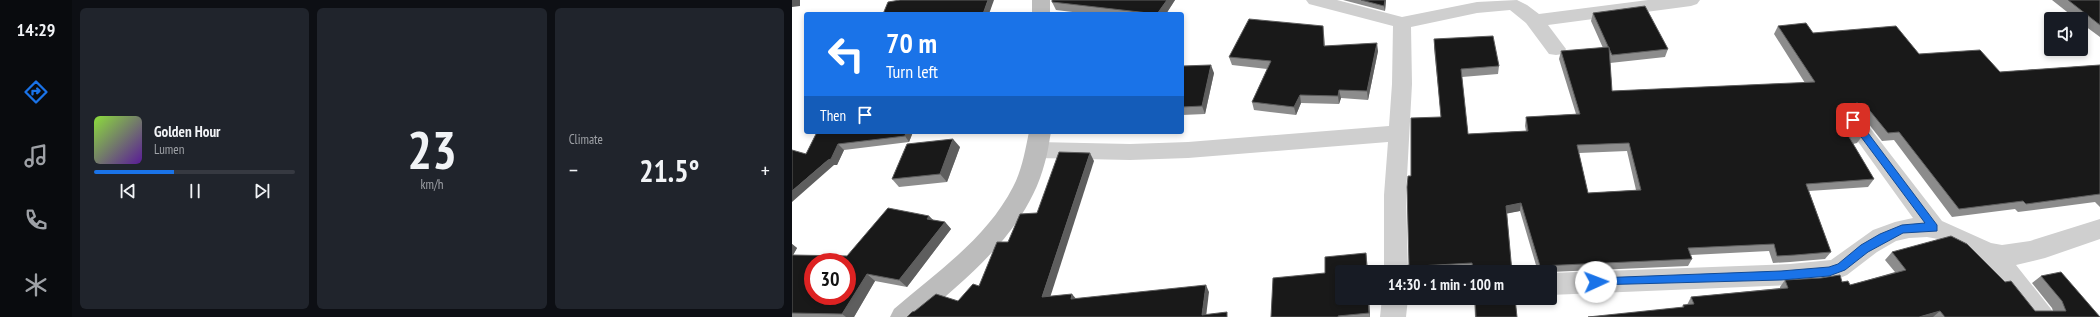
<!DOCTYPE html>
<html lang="en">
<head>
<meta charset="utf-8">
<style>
  :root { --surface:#171b24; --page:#20242c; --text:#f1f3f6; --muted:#9ea1a6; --line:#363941; --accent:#1a73e8 }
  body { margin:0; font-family:"PT Sans Narrow",sans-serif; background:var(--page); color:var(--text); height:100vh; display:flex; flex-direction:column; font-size:15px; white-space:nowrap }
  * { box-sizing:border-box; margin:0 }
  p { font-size:13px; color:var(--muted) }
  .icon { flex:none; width:22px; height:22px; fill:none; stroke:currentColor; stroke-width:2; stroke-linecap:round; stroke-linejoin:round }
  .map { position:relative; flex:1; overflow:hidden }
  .sheet { display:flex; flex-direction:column; gap:8px; padding:8px; background:#0d0f14; width:720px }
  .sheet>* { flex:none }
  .guide { position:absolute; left:12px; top:12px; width:380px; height:122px; border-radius:4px; box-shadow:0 2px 6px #0003; background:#1a73e8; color:#fff; overflow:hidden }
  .fabs { position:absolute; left:1252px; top:12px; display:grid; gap:8px }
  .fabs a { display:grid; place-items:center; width:44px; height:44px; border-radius:4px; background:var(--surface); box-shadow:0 2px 6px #0003; font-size:20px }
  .speed { position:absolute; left:12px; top:253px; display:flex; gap:8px; font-size:20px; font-weight:700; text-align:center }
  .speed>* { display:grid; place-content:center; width:52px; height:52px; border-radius:50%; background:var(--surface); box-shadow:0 2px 6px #0003; line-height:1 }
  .speed .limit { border:6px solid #d22; background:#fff; color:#111 }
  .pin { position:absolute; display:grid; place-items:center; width:34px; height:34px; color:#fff; margin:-17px; border-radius:8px; box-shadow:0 2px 6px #0006 }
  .me { position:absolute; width:44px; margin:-22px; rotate:88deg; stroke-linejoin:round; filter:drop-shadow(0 0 3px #0008) }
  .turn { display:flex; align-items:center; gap:14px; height:84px; padding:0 16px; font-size:18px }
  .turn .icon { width:52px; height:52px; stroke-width:2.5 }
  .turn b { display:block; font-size:28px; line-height:34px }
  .then { display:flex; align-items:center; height:38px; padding:0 16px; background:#0003; gap:8px; font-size:15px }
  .big { font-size:30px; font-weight:800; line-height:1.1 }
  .sheet .card { flex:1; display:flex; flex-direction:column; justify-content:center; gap:6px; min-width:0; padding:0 14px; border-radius:6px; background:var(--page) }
  .sheet .dial { align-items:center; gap:0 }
  .dial b { font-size:52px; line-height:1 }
  .song { display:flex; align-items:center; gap:12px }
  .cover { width:48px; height:48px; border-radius:6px; background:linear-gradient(135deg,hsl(90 70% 55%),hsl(270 70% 35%)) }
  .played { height:4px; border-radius:2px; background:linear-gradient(90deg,var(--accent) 40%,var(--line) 40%) }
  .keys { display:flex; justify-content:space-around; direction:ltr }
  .heat { display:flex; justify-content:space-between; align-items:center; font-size:22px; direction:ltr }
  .sheet .tiles { flex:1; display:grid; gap:8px; grid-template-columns:repeat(3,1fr) }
  .trip { position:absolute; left:543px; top:265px; width:222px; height:40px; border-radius:4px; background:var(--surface); box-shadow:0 2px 6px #0003; font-weight:800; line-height:40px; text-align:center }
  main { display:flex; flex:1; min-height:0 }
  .dock { display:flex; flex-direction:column; width:72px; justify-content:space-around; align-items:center; background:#090b0e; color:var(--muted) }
  .dock .icon { width:28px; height:28px }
  .dock .on { color:var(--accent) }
  .dock b { font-size:18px; color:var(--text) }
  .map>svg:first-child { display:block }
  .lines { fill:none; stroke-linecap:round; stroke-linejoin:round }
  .street { fill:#cfcfcf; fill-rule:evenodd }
  .secondary { fill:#bcbcbc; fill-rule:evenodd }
  .wall { fill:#8c8c8c; fill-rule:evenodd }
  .shaded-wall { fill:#5e5e5e }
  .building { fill:#191919; stroke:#5e5e5e; fill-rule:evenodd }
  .route { fill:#1a73e8; stroke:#114b97 }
</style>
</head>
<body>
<main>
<nav class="dock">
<b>14:29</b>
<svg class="icon on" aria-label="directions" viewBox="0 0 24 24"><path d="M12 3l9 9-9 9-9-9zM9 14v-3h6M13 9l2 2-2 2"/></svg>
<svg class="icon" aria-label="music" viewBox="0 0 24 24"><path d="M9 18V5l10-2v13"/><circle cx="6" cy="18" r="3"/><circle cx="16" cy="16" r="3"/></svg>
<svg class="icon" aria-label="phone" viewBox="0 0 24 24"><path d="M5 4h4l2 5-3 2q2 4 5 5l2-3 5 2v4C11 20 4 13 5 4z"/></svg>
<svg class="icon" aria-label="climate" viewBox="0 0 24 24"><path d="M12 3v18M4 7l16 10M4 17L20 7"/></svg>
</nav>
<section class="sheet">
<div class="tiles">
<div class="card">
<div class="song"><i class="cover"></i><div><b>Golden Hour</b><p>Lumen</p></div></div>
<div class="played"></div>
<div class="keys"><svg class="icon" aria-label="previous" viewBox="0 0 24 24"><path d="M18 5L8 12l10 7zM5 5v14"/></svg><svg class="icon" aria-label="pause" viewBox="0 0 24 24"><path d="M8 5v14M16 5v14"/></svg><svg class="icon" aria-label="next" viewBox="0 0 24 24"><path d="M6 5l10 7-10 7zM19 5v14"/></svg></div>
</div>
<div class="card dial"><b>23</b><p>km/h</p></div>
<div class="card"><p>Climate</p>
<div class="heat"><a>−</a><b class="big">21.5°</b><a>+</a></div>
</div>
</div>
</section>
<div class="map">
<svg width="1308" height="317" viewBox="0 0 1308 317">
  <rect width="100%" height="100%" fill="#fff"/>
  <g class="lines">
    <g class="street">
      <polygon points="514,0 545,0 610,17 685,2 725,0 735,5 747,14 856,0 908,0 905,4 899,6 756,25 774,49 771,54 764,55 757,54 734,23 718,10 685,13 619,27 620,84 614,195 616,272 592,272 592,195 596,142 396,158 338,160 246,158 238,156 235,150 238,144 246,142 338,144 396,142 597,126 600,84 601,26 517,4"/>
      <polygon points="1061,112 1068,115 1150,221 1199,243 1210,245 1238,241 1308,219 1308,239 1253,258 1224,265 1259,309 1263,317 1234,317 1191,261 1146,239 1135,237 1117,238 1104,241 1085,252 1055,275 1041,281 1023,284 758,295 758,273 998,264 1039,260 1081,230 1103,222 1121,218 1054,125 1050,120 1054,115"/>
      <polygon points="590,298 616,298 614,317 588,317"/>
    </g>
    <g class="secondary">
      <rect x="240" y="0" width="18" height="14"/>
      <path d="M237 132H259C257 142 256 152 253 162 236 229 179 274 130 317H98L102 309C144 273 195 238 221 187 230 170 233 151 237 132Z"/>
    </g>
  </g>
  <g class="wall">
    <polygon points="383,0 374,14 297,14 264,10 260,2"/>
    <polygon points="551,0 594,0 593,11"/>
    <polygon points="1260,0 1308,0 1308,37 1289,23 1289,19 1284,19"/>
    <path d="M801 13 876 49 873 57 818 63V62L820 91 1013 83 982 34 986 26 1021 33 1127 54 1208 72 1308 65V207L1303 202 1226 212 1223 209 1160 217 1102 140 1090 141 1069 114 1060 111 1054 113 1071 135 1065 143 1061 144 1082 179 1076 187 1017 191 1039 252 1033 259 998 262 981 263 977 251 899 255 900 259 896 266 758 272H746L728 211 715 213 720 272H680L679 271 650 272H609V267L617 265 619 176 649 117 642 48V39L707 66 706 74 670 77 676 134 734 131 733 126 734 117 784 114 767 59 769 51 811 48 799 21ZM835 151 844 190 796 193 787 153Z"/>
    <polygon points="532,34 533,46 586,51 576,100 549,98 547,104 509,103 504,115 462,110 460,102 475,69 440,65 437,57"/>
    <polygon points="390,66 422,73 413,114 390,115"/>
    <polygon points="25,132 121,132 117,142 52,150 45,165 42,165 14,154"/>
    <polygon points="168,147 155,182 107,187 100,179"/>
    <polygon points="137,216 141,220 153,222 159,229 115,287 83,281 62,317 0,317 0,244 5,248 1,255 55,256"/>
    <polygon points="1100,252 1213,282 1243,311 1261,311 1260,308 1240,283 1249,276 1308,317 796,317 890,308 891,305 895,305 899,297 988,288 988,287 993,280 1050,282 1058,285 1103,272 1093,260"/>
    <polygon points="575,260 550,298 577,298 578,317 479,317 533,273"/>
    <polygon points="682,298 723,298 725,317 683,317"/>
  </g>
  <g class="shaded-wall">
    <polygon points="0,0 8,0 8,6 0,7"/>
    <polygon points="196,0 202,0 197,14 191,14"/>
    <polygon points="375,0 383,0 374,14 365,14"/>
    <polygon points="593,0 594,0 593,11 592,6"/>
    <polygon points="585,43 586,51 576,100 575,91"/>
    <polygon points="419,65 422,73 413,114 410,106"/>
    <polygon points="547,90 549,98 547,104 546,96"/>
    <polygon points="508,95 509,103 504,115 502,107"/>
    <polygon points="1065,103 1060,111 1053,114 1053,112 1058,106"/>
    <polygon points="114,132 121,132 117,142 113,136"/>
    <polygon points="161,139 168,147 155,182 148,174"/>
    <polygon points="46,144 52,150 45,165 42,165 0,202 0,191 36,160"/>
    <polygon points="298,153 302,161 256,304 250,297"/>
    <polygon points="729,203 728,211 713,214 714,206"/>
    <polygon points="137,216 144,223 135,219"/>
    <polygon points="153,222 159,229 115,287 107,280"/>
    <polygon points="0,244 5,248 0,257"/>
    <polygon points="574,253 575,260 576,272 575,272"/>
    <polygon points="75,274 83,281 62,317 54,317 50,314"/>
    <polygon points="414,285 417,292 414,317 410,315"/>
    <polygon points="280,294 286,301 279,299"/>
    <polygon points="576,298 577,298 578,317 577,313"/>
    <polygon points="1148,311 1141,317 1127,317"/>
  </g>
  <g class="building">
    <polygon points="108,0 196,0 191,14 91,14 96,2"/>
    <polygon points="260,0 375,0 365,14 260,2"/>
    <polygon points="569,0 593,0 592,6"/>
    <polygon points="1276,0 1308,0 1308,25"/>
    <polygon points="853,6 876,49 820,55 801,13"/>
    <polygon points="457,19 531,26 532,46 585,43 575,91 547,90 546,96 508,95 502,107 460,102 479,61 437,57"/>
    <path d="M1014 23 1021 33 1104 26 1127 54 1188 50 1208 72 1308 65V194L1234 204 1231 201 1167 209 1107 132 1096 133 1074 106 1065 103 1058 106 1053 112 1071 135 1057 137 1082 179 1014 184 1039 252 1003 255 985 256 982 244 896 248 900 259 748 266 729 203 714 206 720 272H681L680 263 609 267 617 265 615 187 616 176H619V118L649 117 642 39 701 36 707 66 669 69 676 134 736 131 734 117 788 114 769 51 817 47 820 91 1023 82 986 26ZM837 143 849 190 796 193 785 145Z"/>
    <polygon points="419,65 410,106 390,107 390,66"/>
    <polygon points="25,132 114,132 113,136 46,144 39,159 36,160 0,191 0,150 14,154"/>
    <polygon points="161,139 148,174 100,179 115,144"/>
    <polygon points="267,152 298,153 250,297 280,294 279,299 414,285 410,315 435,312 435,317 115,317 120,312 123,311 144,294 166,301 181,284 187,286 205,242 216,242 228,214 245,213"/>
    <path d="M96 208 137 216 135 219 153 222 107 280 75 274 50 314 0 313V255L55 256ZM21 262H55V296H21Z"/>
    <polygon points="1159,236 1175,244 1213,282 1219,281 1243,311 1274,311 1270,301 1249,276 1269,272 1308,317 1153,317 1148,311 1127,317 796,317 892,307 891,305 902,304 899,297 996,288 993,280 1029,278 1048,275 1050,282 1056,281 1058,285 1114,270 1100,252"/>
    <polygon points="574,253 575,272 550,272 550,298 576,298 577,313 546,316 546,317 479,317 481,278 533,273 533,257"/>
    <polygon points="683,298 723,298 725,317 684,317"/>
  </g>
  <polygon class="route" points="1061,116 1064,117 1145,225 1145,231 1111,233 1076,252 1053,270 1037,276 989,280 801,285 799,282 804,278 989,271 1037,267 1046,264 1069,245 1088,234 1110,225 1133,223 1058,122 1058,117"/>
</svg>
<div class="fabs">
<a><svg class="icon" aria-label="sound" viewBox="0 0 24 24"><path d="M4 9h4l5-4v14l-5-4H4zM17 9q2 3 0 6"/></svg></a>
</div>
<div class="speed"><div class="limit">30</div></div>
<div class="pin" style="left:1061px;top:120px;background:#d93025"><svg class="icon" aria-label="arrive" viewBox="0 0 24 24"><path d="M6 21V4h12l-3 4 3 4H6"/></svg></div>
<svg class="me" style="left:804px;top:282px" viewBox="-20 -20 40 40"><circle r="19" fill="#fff"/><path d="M0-13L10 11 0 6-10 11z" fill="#1a73e8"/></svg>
<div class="trip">14:30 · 1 min · 100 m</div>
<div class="guide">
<div class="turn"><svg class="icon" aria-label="left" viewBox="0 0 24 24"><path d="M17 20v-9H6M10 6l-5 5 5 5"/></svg><div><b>70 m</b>Turn left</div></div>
<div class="then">Then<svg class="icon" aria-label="arrive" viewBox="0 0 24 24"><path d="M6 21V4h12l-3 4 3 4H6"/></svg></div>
</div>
</div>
</main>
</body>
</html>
